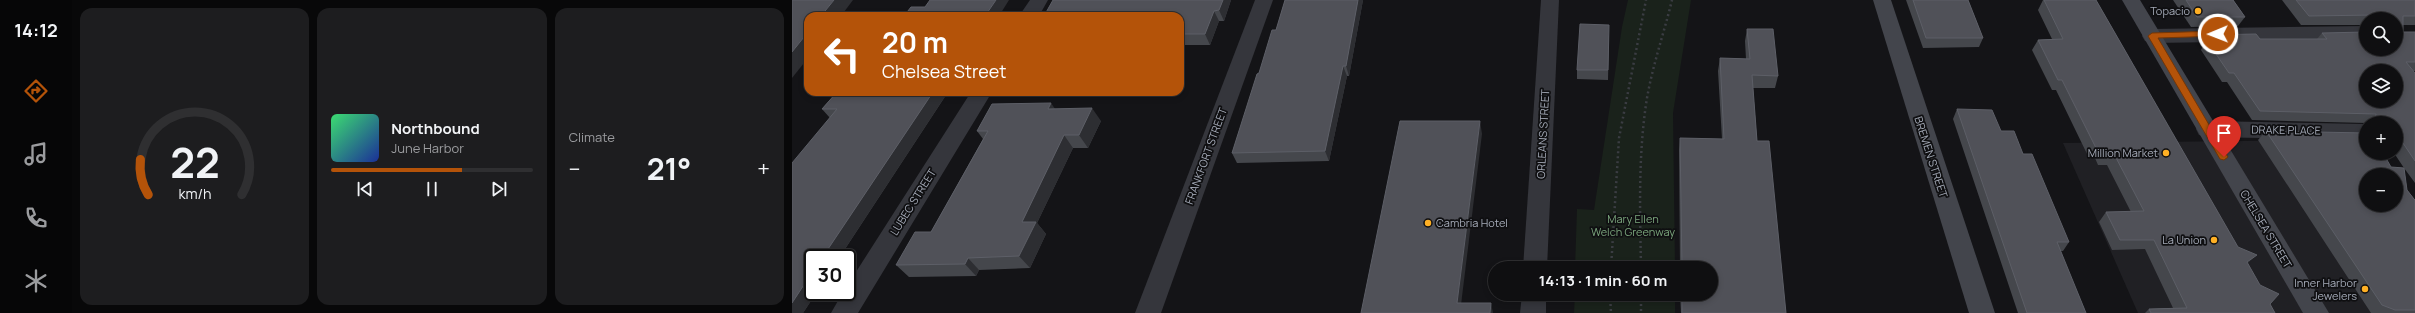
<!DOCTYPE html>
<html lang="en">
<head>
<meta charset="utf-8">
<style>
  :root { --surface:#0f0f11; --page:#1d1d1f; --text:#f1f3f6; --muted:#9b9c9f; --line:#2f2f31; --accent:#b45309 }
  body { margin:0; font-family:Manrope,sans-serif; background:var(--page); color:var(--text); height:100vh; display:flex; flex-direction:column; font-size:15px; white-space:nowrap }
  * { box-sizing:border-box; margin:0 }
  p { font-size:13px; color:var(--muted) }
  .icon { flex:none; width:22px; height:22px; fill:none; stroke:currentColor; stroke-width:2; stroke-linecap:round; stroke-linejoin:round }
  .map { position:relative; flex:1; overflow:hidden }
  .side { display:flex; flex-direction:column; gap:8px; padding:8px; background:#080809; width:720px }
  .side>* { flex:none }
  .banner { position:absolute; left:12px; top:12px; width:380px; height:84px; border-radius:12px; box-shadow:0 2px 6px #0003,0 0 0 1px var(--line); background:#b45309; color:#fff; overflow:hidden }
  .fabs { position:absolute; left:1567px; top:12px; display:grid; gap:8px }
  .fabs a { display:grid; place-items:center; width:44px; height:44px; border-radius:50%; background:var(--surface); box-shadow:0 2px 6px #0003,0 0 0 1px var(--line); font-size:20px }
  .speed { position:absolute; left:12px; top:249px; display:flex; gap:8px; font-size:20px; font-weight:700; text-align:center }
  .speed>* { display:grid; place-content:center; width:52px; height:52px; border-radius:50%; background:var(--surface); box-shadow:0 2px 6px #0003,0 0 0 1px var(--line); line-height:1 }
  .speed .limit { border:2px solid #111; border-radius:6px; background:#fff; color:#111 }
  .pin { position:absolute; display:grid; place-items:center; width:34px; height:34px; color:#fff; margin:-41px -17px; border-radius:50% 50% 50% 0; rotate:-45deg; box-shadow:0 0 4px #0007 }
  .pin .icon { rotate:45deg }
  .me { position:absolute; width:44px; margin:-22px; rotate:269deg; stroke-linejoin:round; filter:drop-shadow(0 0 3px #0008) }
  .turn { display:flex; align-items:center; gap:14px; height:84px; padding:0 12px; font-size:18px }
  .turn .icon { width:52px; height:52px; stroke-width:2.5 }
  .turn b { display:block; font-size:28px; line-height:34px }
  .big { font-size:30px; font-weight:700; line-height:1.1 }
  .side .tile { flex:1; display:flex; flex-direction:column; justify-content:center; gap:6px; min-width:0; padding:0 14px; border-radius:12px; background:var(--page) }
  .side .dial { align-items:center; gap:0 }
  .dial svg { height:104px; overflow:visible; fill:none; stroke:var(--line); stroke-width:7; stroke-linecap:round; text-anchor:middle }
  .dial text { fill:var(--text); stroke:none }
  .song { display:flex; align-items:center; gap:12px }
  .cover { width:48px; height:48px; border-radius:6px; background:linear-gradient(135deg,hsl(140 70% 55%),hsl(230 70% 35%)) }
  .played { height:4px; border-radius:2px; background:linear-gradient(90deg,var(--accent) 65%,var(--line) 65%) }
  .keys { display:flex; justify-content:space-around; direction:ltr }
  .heat { display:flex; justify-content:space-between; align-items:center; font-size:22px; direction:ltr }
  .side .tiles { flex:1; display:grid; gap:8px; grid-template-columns:repeat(3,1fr) }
  .trip { position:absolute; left:696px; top:261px; width:230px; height:40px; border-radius:20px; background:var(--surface); box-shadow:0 2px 6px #0003,0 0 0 1px var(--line); font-weight:700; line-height:40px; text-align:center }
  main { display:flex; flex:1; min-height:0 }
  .tabs { display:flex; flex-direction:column; width:72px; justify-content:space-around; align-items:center; background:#060607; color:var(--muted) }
  .tabs .icon { width:28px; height:28px }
  .tabs .active { color:var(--accent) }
  .tabs b { font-size:18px; color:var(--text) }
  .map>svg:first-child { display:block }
  .built { fill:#202024 }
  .green { fill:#1a221b }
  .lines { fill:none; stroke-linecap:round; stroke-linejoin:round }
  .path { stroke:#3b3d43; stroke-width:2.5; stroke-dasharray:2 3; stroke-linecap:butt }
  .street { fill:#35363c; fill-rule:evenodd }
  .secondary { fill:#43454c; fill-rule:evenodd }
  .wall { fill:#45474c }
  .shaded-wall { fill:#2d2e32 }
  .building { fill:#505158; stroke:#5d5f67; fill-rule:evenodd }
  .route { fill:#b45309; stroke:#753606 }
  .poi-dot { fill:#ffb024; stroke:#0f0f11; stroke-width:1.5 }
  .labels { text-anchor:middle; stroke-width:3.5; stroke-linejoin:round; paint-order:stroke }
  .poi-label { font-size:11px; fill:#a5abb8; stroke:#0f0f11; text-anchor:end }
  .street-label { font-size:11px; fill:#a5abb8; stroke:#0f0f11 }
  .park-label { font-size:11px; fill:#7aa57c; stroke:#0f0f11 }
</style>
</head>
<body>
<main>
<nav class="tabs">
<b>14:12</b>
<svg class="icon active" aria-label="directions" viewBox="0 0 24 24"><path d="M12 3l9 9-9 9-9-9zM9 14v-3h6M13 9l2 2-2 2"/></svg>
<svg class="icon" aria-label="music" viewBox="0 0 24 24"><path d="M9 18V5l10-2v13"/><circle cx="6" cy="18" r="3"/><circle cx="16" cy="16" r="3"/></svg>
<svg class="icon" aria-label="phone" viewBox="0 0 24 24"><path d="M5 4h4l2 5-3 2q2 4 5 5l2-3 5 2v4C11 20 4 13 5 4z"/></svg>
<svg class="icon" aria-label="climate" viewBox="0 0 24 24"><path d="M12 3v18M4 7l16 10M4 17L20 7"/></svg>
</nav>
<section class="side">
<div class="tiles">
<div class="tile dial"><svg viewBox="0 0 100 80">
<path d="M14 69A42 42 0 1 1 86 69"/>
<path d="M14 69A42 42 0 0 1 8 42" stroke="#b45309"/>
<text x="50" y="56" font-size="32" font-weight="700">22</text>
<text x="50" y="72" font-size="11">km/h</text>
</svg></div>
<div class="tile">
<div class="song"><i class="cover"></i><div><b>Northbound</b><p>June Harbor</p></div></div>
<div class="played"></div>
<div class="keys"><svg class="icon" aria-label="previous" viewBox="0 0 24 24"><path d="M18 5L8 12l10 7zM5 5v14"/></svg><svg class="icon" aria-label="pause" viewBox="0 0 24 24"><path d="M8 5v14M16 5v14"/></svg><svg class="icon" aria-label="next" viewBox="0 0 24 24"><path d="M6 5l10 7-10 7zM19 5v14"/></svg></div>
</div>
<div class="tile"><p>Climate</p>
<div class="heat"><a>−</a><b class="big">21°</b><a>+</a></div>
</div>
</div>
</section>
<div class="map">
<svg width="1623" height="313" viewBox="0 0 1623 313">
  <rect width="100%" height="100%" fill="#141417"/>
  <polygon class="built" points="1548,140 1574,153 1574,205 1604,205 1623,313 1346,313 1271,143"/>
  <g class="green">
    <polygon points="836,0 899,0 881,113 883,268 783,268 785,209 802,210 830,27"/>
    <polygon points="783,294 883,294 883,313 782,313"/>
  </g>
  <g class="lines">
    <g class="path">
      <polyline points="819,268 827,138 854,0"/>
      <path d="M849 268C848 211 846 154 855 98 861 64 872 33 880 0"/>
      <polyline points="818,294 819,313"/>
      <polyline points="849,294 849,313"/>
    </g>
    <g class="street">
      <polygon points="238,0 256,0 247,16 227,16"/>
      <polygon points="463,0 481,0 369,313 343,313"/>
      <polygon points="749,0 767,0 755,268 731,268"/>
      <polygon points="1574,26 1574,40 1360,43 1353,41 1350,36 1353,31 1360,29"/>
      <polygon points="179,92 200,92 66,313 39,313 51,292 55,292 55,286"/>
      <polygon points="1415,121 1574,124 1574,140 1415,137 1407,135 1404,129 1407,123"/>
      <polygon points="730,294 754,294 754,313 728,313"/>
    </g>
    <g class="secondary">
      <polygon points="1081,0 1099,0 1203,313 1177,313"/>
      <polygon points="1330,0 1348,0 1537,313 1511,313"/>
    </g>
  </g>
  <g class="wall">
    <polygon points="261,0 439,0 432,21 427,21 418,45 388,45 388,16"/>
    <polygon points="493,0 571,0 557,76 555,76 537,161 445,163 440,153 467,73 484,30"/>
    <polygon points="1114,0 1176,0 1191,38 1187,47 1131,48"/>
    <polygon points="1251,0 1304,0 1455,264 1483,313 1353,313 1357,309 1381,308 1353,249 1320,250 1307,222 1314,212 1339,212 1315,165 1306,165 1303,158 1297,158 1264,90 1260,90 1240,50 1246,40 1260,39 1246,10"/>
    <polygon points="1381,0 1441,0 1453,17 1446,26 1399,27"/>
    <polygon points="1490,0 1623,0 1623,25 1611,25 1611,32 1623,32 1623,71 1621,71 1623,73 1623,183 1612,168 1615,190 1622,199 1623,200 1623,313 1579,313 1466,140 1474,131 1599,167 1612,168 1602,153 1604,153 1604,123 1575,123 1460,120 1435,82 1430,82 1409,50 1411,46 1410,44 1416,35 1468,39 1525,39 1530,33 1574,49 1604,19 1574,19 1574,25 1509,25"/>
    <polygon points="955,29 986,76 983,88 961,88 965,141 994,313 889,313 888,294 919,294 919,268 888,268 887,150 888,138 930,139 926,71 928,58 954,59 953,41"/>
    <polygon points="817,35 816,80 785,79 785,70"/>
    <polygon points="45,92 156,92 11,313 0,313 38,118 30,109"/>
    <polygon points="263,109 309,121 296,148 281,148 245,223 254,234 238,268 187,270 184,276 117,277 104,265 139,232 191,139 185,131"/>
    <polygon points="1165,109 1209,131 1231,154 1277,242 1271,251 1268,251 1294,313 1226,313 1161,119"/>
  </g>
  <g class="shaded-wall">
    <polygon points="42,0 61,0 49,16 29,16"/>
    <polygon points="204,0 217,0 207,16 193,16"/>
    <polygon points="431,0 439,0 432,21 427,10"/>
    <polygon points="566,0 571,0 557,76 554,66"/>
    <polygon points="422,11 427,21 418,45 413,34"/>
    <polygon points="16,32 16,58 0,78 0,52"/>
    <polygon points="551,66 555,76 537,161 533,151"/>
    <polygon points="141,92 156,92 47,258 30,258"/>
    <polygon points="259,103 268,116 256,109"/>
    <polygon points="300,108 309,121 296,148 287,135"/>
    <polygon points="688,121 690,134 668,313 665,303"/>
    <polygon points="272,135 281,148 245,223 254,234 238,268 227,256 230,222"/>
    <polygon points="1465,255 1455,264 1455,262"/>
    <polygon points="176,258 187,270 184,276 173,264"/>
    <polygon points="21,271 21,292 25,292 11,313 0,313 0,303"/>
    <polygon points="699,303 701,313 698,313"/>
  </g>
  <g class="building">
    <polygon points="0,0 42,0 29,16 16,16 16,32 0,52"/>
    <polygon points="138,0 204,0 193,16 112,16 119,7 133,7"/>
    <polygon points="261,0 431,0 427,10 422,11 413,34 388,34 388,16 252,16"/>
    <polygon points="493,0 566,0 554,66 551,66 533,151 440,153 465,74 467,73 480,30 484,30"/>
    <polygon points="1121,0 1176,0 1191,38 1134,38"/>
    <polygon points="1252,0 1304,0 1446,247 1465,255 1455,262 1468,285 1487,294 1478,304 1483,313 1359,313 1357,309 1395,308 1362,240 1328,240 1314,212 1352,211 1322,154 1313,154 1310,148 1304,148 1270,80 1266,80 1246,40 1271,39"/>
    <polygon points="1394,0 1441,0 1453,17 1405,17"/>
    <path d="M1504 0H1623V16H1611V32H1623V62H1614L1623 73V161L1611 143H1604V123H1583L1584 114 1468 111 1442 73H1437L1415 41 1420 40 1416 35 1464 34 1468 39H1535L1530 33 1574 32V49H1604V19H1582V15L1517 16ZM1574 71H1604V101H1574Z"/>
    <polygon points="788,24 817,25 816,70 785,70"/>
    <polygon points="955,29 981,29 986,76 960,75 965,141 977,141 994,313 890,313 890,294 919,294 919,268 890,268 888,138 932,139 928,58 958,59"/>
    <polygon points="45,92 141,92 30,258 21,258 21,271 0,303 0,163 45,109 30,109"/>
    <polygon points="259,103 256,109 300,108 287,135 272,135 230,222 244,222 227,256 176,258 173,264 104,265 123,232 139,232 196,131 185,131 200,104"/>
    <polygon points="1165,109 1200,110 1209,131 1222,131 1231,154 1240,154 1277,242 1265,242 1294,313 1235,313"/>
    <polygon points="608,121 688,121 665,303 699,303 698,313 569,313"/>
    <path d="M1474 131 1574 133V153H1591L1599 167 1612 168 1615 190 1622 199 1623 200V310H1603L1590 305ZM1574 175H1604V205H1574Z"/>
  </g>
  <polygon class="route" points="1426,31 1430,34 1429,36 1366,38 1436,157 1432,160 1428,159 1356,36 1360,33"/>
  <g class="poi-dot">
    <circle cx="1406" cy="11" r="4"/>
    <circle cx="1374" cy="153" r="4"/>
    <circle cx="636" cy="223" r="4"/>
    <circle cx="1422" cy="240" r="4"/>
    <circle cx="1573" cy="289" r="4"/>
  </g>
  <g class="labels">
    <g class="poi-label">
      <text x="1398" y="15">Topacio</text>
      <text x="1366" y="157">Million Market</text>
      <text x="644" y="227" text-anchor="start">Cambria Hotel</text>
      <text x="1414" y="244">La Union</text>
      <text x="1565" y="287">Inner Harbor<tspan x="1565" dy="13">Jewelers</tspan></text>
    </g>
    <g class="street-label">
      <text transform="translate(1494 130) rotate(1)" y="4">DRAKE PLACE</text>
      <text transform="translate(751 134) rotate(-87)" y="4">ORLEANS STREET</text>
      <text transform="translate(414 156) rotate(-70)" y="4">FRANKFORT STREET</text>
      <text transform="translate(1139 157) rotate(72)" y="4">BREMEN STREET</text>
      <text transform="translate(121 202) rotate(-58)" y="4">LUBEC STREET</text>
      <text transform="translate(1474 229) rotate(59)" y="4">CHELSEA STREET</text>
    </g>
    <g class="park-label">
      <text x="841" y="223">Mary Ellen<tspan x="841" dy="13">Welch Greenway</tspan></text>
    </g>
  </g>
</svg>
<div class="fabs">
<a><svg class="icon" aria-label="search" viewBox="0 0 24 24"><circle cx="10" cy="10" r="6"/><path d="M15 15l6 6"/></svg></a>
<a><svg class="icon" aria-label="layers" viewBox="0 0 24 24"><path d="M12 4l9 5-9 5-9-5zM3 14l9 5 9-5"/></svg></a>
<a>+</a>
<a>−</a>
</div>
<div class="speed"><div class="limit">30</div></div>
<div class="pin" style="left:1432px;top:157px;background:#d93025"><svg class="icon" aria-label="arrive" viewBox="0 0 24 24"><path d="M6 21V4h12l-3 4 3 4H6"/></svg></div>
<svg class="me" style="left:1426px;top:34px" viewBox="-20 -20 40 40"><circle r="17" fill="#b45309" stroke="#fff" stroke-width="3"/><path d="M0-11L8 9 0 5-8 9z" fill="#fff"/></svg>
<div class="trip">14:13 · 1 min · 60 m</div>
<div class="banner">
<div class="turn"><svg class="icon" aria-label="left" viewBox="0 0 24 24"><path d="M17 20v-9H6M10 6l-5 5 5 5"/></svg><div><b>20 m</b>Chelsea Street</div></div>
</div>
</div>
</main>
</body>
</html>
